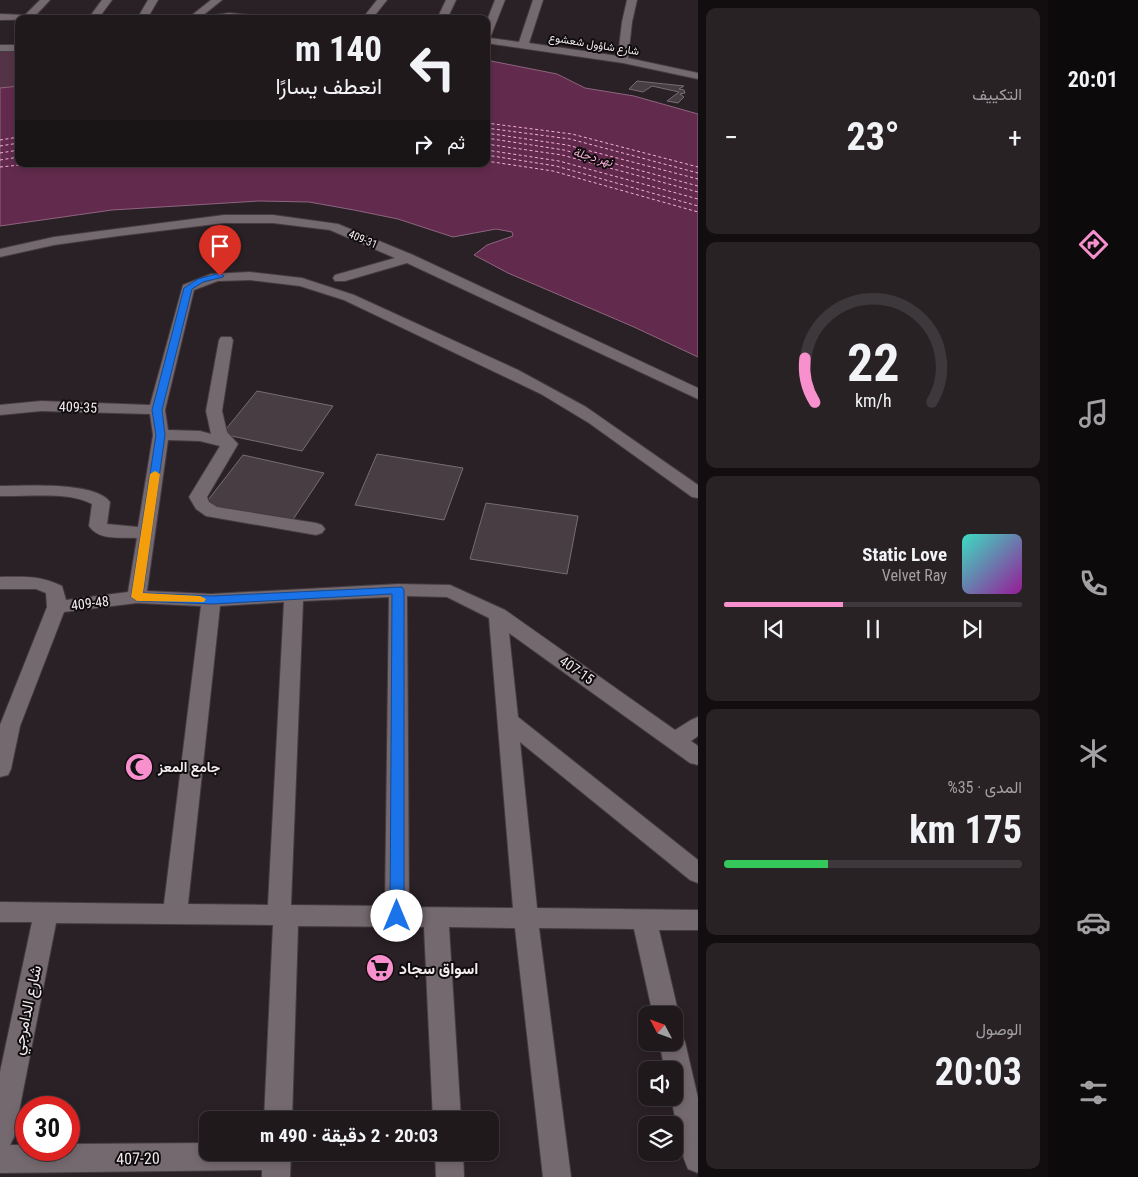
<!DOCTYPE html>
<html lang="ar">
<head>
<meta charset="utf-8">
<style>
  :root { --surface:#20191c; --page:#282225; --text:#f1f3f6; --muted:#a2a0a3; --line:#3d383b; --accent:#f790cd }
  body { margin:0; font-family:"Roboto Condensed",Vazirmatn,sans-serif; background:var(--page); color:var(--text); direction:rtl; height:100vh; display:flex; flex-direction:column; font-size:19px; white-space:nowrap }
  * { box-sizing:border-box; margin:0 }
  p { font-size:16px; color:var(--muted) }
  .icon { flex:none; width:28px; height:28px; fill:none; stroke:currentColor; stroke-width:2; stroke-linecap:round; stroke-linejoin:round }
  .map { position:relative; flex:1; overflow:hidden; direction:ltr }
  .details { display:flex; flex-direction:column; gap:8px; padding:8px; background:#120e0f; width:350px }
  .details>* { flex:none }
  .top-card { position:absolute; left:15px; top:15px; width:475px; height:152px; border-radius:10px; box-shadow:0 2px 8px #0003,0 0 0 1px var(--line); direction:rtl; background:#20191c; color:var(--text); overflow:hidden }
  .needle { width:32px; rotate:311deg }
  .tools { position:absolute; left:638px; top:1006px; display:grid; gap:10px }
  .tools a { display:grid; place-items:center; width:45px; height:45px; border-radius:10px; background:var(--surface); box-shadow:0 2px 8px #0003,0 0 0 1px var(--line); font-size:25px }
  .speed { position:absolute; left:15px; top:1096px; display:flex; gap:10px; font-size:25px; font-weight:700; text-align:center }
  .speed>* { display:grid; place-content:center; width:65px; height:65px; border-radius:50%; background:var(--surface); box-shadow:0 2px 8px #0003,0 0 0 1px var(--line); line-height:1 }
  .speed .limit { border:8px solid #d22; background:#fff; color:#111 }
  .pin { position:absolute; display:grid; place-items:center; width:42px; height:42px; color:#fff; margin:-51px -21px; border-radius:50% 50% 50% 0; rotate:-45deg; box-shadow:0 0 5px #0007 }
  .pin .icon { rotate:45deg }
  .me { position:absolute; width:55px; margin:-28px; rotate:0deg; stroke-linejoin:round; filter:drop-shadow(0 0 4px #0008) }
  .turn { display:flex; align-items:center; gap:18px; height:105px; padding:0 25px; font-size:22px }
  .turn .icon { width:65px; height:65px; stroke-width:2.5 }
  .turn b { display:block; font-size:35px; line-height:42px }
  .then { display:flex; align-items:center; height:48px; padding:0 25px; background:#0003; gap:10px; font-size:19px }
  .big { font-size:38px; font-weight:700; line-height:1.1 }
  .details .tile { flex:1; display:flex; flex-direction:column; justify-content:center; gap:8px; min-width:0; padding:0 18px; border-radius:10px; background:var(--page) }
  .details .dial { align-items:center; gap:0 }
  .dial svg { height:130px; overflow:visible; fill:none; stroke:var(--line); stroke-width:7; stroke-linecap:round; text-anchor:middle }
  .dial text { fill:var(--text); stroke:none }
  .song { display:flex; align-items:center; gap:15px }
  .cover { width:60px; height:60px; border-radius:8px; background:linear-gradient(135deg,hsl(170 70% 55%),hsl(300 70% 35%)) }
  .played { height:5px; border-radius:2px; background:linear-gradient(90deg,var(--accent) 40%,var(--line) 40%) }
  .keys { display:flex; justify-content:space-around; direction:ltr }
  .heat { display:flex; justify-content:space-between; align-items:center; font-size:28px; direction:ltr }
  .charge { height:8px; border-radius:4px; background:linear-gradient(90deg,#34c759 35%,var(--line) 0) }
  .trip { position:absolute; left:199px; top:1111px; width:300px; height:50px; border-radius:10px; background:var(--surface); box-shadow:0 2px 8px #0003,0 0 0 1px var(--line); font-weight:700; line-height:50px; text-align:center; direction:rtl }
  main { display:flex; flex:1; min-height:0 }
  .menu { display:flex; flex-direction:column; width:90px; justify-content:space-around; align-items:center; background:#0d0a0b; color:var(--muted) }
  .menu .icon { width:35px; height:35px }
  .menu .on { color:var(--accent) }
  .menu b { font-size:22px; color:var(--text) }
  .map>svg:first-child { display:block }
  .green { fill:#553347 }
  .water { fill:#622b4d; stroke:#8d657e }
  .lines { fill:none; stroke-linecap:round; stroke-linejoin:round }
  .ferry { stroke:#f8b0d8; stroke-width:1; stroke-dasharray:3 2.5; stroke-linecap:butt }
  .building { fill:#473d43; stroke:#776c72 }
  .minor-casing { stroke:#443c40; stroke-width:2 }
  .minor { fill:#74696f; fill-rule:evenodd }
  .route { fill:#1a73e8; stroke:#114b97 }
  .slow { fill:#f59e0b }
  .labels { text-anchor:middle; stroke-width:4; stroke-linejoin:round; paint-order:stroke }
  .far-street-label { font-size:11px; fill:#f2ecef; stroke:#100c0e }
  .far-water-label { font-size:12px; font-style:italic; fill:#f8b0d8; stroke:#100c0e }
  .street-label { font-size:14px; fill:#f2ecef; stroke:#100c0e }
  .poi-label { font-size:14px; font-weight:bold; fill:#f2ecef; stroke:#100c0e; text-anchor:start }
  .near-poi-label { font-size:16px; font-weight:bold; fill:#f2ecef; stroke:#100c0e; text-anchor:start }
  .near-street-label { font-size:16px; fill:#f2ecef; stroke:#100c0e }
</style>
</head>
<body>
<main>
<nav class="menu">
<b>20:01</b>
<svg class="icon on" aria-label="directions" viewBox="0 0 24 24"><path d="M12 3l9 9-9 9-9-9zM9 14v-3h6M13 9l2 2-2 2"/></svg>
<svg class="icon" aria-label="music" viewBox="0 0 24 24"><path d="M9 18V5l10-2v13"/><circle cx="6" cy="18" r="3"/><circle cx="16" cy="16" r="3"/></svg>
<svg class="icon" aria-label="phone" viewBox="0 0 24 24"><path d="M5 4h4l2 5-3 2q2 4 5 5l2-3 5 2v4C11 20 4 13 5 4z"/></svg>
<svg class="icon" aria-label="climate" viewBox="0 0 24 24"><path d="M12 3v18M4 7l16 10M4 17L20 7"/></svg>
<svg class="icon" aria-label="car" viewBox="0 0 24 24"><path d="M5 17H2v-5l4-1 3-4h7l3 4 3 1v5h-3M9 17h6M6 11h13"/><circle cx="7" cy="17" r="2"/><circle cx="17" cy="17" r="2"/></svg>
<svg class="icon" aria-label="filters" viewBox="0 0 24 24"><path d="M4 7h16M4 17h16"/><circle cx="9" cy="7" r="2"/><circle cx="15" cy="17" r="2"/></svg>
</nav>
<section class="details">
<div class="tile"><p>التكييف</p>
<div class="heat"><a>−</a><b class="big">23°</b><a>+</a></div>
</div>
<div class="tile dial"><svg viewBox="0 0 100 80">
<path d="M14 69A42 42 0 1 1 86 69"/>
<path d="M14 69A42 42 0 0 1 8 42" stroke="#f790cd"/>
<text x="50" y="56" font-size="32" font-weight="700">22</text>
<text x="50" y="72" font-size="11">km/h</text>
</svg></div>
<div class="tile">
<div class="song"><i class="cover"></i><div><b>Static Love</b><p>Velvet Ray</p></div></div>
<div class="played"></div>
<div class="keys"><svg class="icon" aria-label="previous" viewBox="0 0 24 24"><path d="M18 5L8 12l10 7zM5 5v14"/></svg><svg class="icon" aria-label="pause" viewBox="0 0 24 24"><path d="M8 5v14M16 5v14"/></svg><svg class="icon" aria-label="next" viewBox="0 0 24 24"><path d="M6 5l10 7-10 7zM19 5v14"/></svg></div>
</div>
<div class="tile"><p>المدى · 35%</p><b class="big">175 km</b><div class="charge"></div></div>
<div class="tile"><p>الوصول</p><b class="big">20:03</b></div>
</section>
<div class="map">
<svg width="698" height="1177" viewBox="0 0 698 1177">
  <rect width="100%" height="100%" fill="#2a2126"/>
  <polygon class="green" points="19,49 19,86 0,88 0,50"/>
  <polygon class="water" points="486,60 557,74 585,88 634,96 698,114 698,357 634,327 508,273 474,255 487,245 513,236 512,232 496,229 453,237 398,219 354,210 309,202 259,201 112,210 0,226 0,88 19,86 19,164 486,164"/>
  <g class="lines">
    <g class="ferry">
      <polyline points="486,123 572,134 698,167"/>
      <polyline points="486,128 570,139 698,173"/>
      <polyline points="486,133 567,145 698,179"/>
      <polyline points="486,138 564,150 698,186"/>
      <polyline points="0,140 19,137"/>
      <polyline points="486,144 562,155 698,192"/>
      <polyline points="0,146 19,143"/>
      <polyline points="486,150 559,161 698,199"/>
      <polyline points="0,153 19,150"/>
      <polyline points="486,155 556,166 698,206"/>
      <polyline points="0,160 19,157"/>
      <polyline points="486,161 553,171 698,212"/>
      <polyline points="0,167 30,164"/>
    </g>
  </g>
  <g class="building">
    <polygon points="637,81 684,86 679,89 684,90 685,93 680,94 684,97 678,103 667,101 679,92 652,86 643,92 629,89"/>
    <polygon points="257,391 333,406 302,451 222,434"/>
    <polygon points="377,454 463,468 444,520 355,505"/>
    <polygon points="243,455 324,473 290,524 205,504"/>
    <polygon points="486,503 578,516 567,574 470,559"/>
  </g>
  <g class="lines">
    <defs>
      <g id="minor">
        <polygon points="40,0 50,0 35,16 49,16 54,19 0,20 0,14 25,15"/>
        <polygon points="102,0 112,0 98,19 88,19"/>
        <polygon points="148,0 158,0 147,19 137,19"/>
        <polygon points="211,0 222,0 201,17 229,13 261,16 266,19 187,19"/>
        <polygon points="377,0 387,0 372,19 362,19"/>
        <polygon points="446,0 456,0 447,19 437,19"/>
        <polygon points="495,0 505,0 490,38 519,42 533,0 543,0 529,43 618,56 622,22 627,0 637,0 632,22 628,58 698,73 698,79 623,63 486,43 486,23"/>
        <rect x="0" y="45" width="19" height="6"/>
        <polygon points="224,215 273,215 338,224 413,255 698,388 698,399 407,263 345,281 335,281 333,278 335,275 395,258 330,230 273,223 224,223 118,236 54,245 0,257 0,249 54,237"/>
        <path d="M250 272 302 278 354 295 518 370 586 407 698 485V498L692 497 589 423 541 394 344 300 300 286 250 280 218 281 194 290 165 410 168 430 200 431 211 434 206 411 219 340 221 337H231L233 340 222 411 227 432 238 444 207 497 209 502 217 507 316 523 322 525 325 529 322 533 316 535 206 516 196 509 189 497 220 446 200 441 168 440 147 591 211 594 398 584 450 585 505 610 675 730 691 720 698 717V736L691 741 698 746V765L690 763 509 633 518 717 698 860V883L690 880 520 742 537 908 698 910V930H659L679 1015 674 1024V1015H653L634 929 539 928 571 1177H543L515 928 449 927 461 1120H433L424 927 298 926 292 1120H264L273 925 56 923 14 1137 10 1145H26V1150H69V1144L208 1143V1152H291L290 1177H262V1170L0 1173V1072L32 922H0V902L164 904 201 606 137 603 64 612 20 726 11 769 8 775 0 777V725L47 607 46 593 36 589H0V577C25 577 38 575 62 586L66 600 128 592 137 538C121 537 99 541 89 526L92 504C69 491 26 497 0 496V486C24 486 95 481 110 502L107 524 138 527 153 435 150 414 41 411 0 415V405L41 401 150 405 183 285 211 274ZM407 596 447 597 489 618 513 908 409 907ZM389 597 385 906 291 905 303 601ZM284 602 268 905 188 904 220 606Z"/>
        <polygon points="674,1031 681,1034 685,1042 698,1098 698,1173 688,1169 684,1159 671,1098 674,1098 674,1070 665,1070 659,1042 674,1042"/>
        <polygon points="435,1152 463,1152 464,1177 436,1177"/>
      </g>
    </defs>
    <use href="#minor" class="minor-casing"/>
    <use href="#minor" class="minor"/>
  </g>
  <polygon class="route" points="220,273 224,276 223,277 203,282 192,289 162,410 165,435 143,593 212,596 402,587 404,590 404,916 402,921 397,923 392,921 390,916 392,594 212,604 137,601 131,597 156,435 152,410 184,288 198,279"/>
  <polygon class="slow" points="155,471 160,474 143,593 200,596 206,599 204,602 137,601 131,597 150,474"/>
  <defs>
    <symbol id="mosque-disc" viewBox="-11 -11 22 22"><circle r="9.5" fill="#f790cd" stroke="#100c0e"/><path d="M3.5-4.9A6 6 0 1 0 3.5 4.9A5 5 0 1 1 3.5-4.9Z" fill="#111"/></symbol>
    <symbol id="supermarket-disc" viewBox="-11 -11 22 22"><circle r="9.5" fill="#f790cd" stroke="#100c0e"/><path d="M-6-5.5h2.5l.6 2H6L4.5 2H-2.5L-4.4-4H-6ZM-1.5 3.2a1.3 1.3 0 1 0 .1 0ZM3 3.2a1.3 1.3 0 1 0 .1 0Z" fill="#111"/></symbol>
  </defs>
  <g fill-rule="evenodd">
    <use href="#mosque-disc" x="123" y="751" width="32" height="32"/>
    <use href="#supermarket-disc" x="364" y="952" width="32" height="32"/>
  </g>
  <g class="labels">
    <g class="far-street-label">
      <text transform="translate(594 44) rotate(9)" y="4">شارع شاؤول شعشوع</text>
      <text transform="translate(363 239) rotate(23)" y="4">409-31</text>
    </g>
    <g class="far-water-label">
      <text transform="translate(593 157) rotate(16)" y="4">نهر دجلة</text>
    </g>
    <g class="street-label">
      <text transform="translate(78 407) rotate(2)" y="5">409-35</text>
      <text transform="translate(90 603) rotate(-7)" y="5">409-48</text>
      <text transform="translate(577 670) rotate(35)" y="5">407-15</text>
    </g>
    <g class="poi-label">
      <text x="158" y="772">جامع المعز</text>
    </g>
    <g class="near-poi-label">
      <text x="399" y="974">اسواق سجاد</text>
    </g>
    <g class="near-street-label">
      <text transform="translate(26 1010) rotate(-78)" y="6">شارع الدامرجي</text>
      <text transform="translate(138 1158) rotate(-1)" y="6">407-20</text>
    </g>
  </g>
</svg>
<div class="tools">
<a><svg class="needle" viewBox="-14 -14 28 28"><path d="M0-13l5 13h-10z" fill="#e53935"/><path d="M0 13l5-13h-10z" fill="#a2a0a3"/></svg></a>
<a><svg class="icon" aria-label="sound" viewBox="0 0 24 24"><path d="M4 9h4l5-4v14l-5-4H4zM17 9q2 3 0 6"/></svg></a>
<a><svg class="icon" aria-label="layers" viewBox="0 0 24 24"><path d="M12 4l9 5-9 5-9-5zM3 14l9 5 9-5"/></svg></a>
</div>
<div class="speed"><div class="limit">30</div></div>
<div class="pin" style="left:220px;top:276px;background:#d93025"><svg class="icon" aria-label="arrive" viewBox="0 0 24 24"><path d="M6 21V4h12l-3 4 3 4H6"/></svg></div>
<svg class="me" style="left:397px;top:916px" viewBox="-20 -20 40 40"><circle r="19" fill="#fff"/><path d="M0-13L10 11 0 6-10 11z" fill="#1a73e8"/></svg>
<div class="trip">20:03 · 2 دقيقة · 490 m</div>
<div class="top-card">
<div class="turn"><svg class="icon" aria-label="left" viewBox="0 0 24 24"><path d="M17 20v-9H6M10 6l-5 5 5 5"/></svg><div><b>140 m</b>انعطف يسارًا</div></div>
<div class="then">ثم<svg class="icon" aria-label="right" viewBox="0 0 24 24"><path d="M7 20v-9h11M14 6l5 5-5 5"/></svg></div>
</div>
</div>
</main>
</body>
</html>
